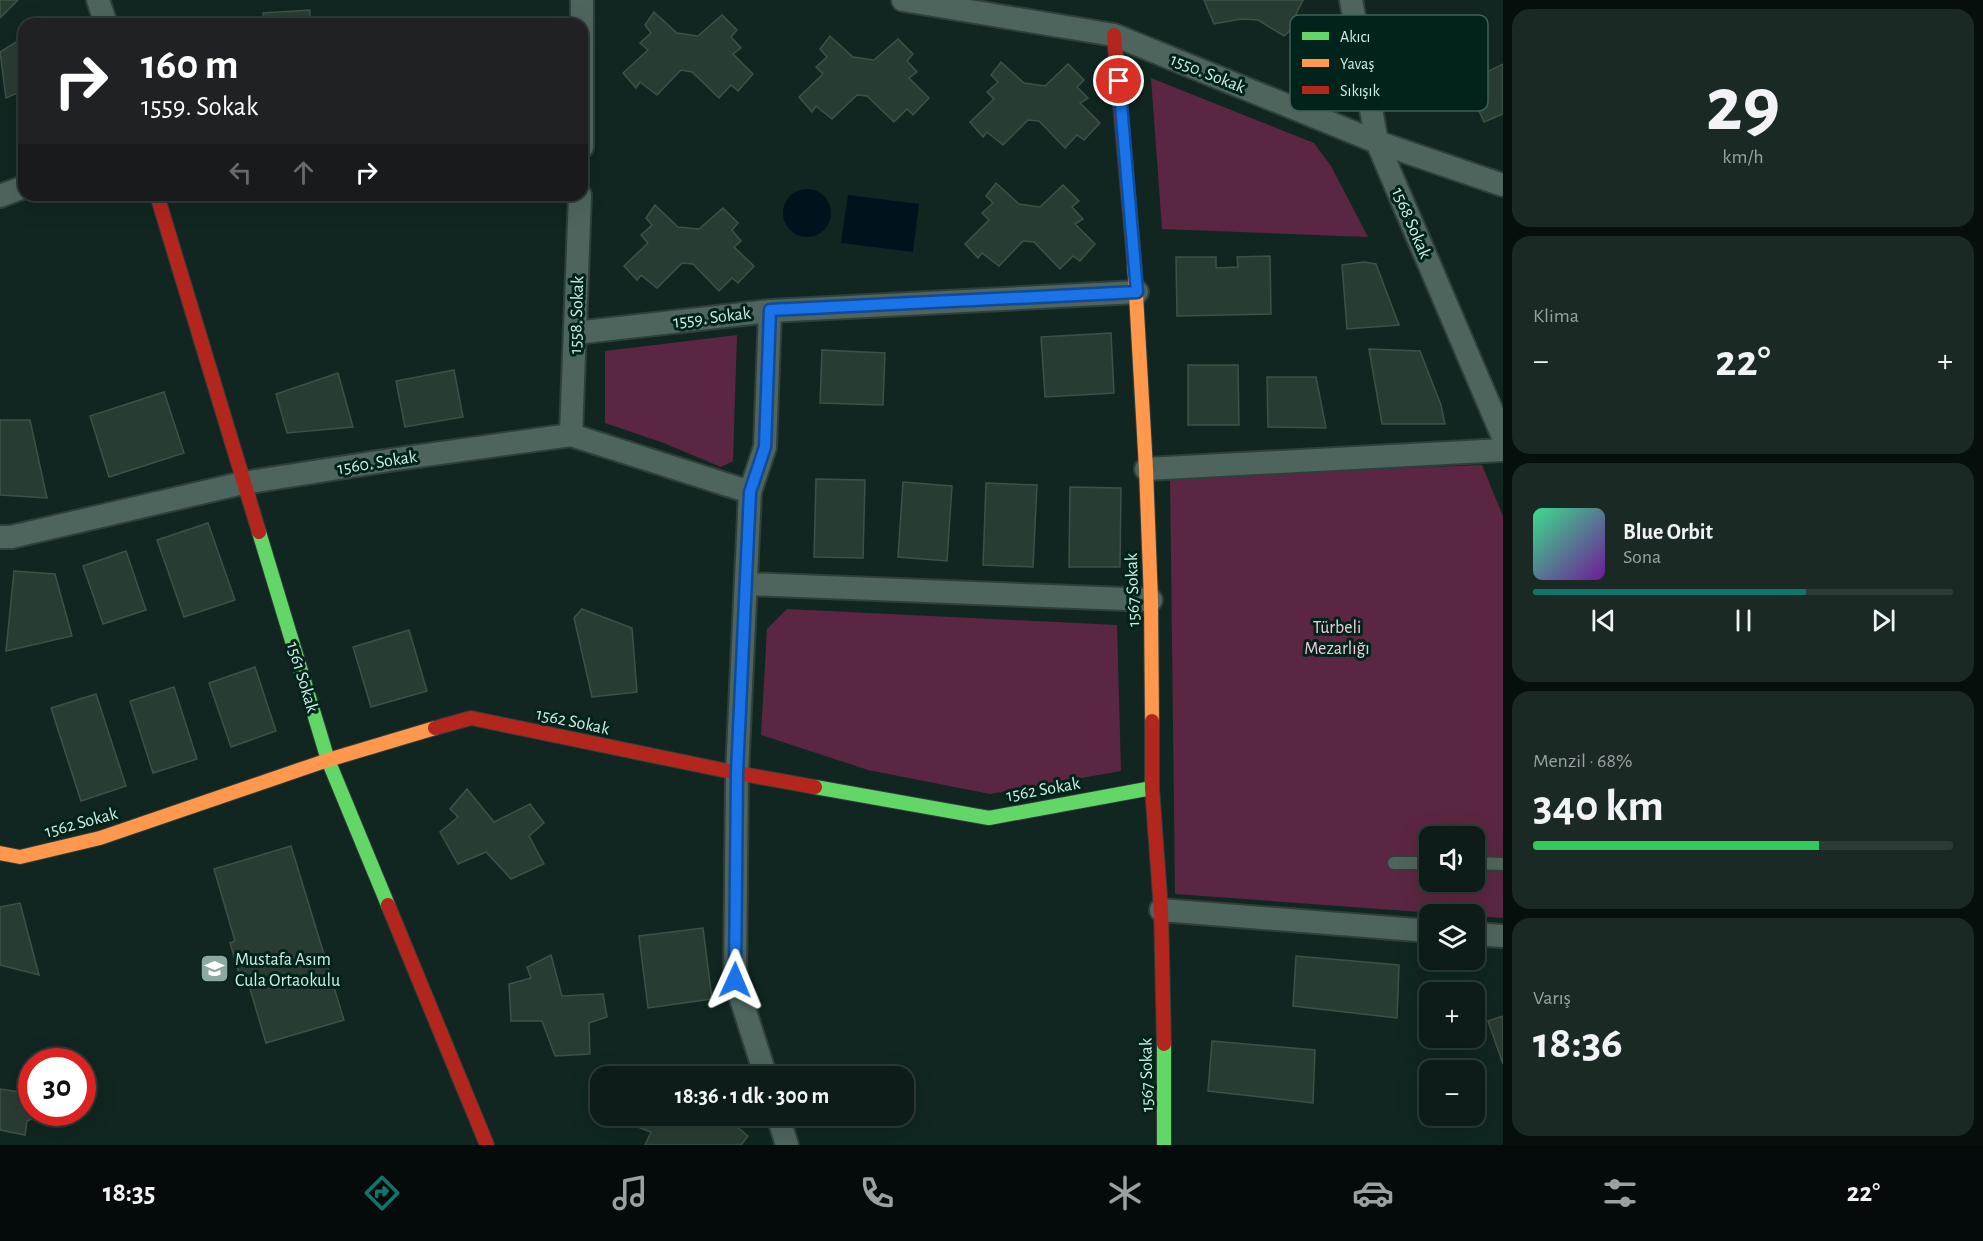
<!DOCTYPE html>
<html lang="tr">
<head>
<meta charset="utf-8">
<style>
  :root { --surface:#0d1c18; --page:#1b2925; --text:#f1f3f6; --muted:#9aa1a2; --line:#2d3a37; --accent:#0f766e }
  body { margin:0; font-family:"Alegreya Sans",sans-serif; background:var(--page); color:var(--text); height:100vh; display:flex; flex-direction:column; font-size:22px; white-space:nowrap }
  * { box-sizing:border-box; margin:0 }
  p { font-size:20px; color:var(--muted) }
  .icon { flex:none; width:33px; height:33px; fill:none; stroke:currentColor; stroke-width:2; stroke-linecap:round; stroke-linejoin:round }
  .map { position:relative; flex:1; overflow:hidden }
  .panel { display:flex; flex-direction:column; gap:9px; padding:9px; background:#070f0d; width:480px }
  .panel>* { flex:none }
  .guide { position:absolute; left:18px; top:18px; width:570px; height:183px; border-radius:18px; box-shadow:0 6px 24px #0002,0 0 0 2px var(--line); background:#202124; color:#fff; overflow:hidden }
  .controls { position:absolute; left:1419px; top:826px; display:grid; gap:12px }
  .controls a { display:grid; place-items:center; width:66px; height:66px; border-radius:12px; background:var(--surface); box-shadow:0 6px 24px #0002,0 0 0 2px var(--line); font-size:30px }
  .speed { position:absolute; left:18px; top:1048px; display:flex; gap:12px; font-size:30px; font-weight:700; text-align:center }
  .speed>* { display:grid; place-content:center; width:78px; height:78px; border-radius:50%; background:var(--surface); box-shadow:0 6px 24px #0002,0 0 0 2px var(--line); line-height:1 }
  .speed .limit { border:9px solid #d22; background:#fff; color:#111 }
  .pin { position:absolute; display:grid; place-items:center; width:51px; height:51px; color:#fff; margin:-26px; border:3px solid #fff; border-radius:50%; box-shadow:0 2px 6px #0007 }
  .me { position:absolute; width:66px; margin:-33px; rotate:1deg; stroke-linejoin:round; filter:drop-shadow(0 0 4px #0008) }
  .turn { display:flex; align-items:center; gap:21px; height:126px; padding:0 24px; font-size:27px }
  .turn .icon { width:78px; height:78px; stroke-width:2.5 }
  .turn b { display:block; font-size:42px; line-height:51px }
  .lanes { display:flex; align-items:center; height:57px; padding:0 24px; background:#0003; justify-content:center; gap:30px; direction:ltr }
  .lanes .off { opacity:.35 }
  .big { font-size:45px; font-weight:700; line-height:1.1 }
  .panel .tile { flex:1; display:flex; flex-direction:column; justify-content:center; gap:9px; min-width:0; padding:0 21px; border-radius:18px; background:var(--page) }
  .panel .dial { align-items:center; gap:0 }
  .dial b { font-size:78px; line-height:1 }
  .song { display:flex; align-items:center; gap:18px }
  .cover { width:72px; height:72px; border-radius:9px; background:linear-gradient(135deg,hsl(150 70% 55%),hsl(280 70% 35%)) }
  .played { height:6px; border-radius:3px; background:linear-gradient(90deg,var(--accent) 65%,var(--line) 65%) }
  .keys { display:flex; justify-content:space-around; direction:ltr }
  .heat { display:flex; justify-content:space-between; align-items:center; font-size:33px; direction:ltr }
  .charge { height:9px; border-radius:4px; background:linear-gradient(90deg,#34c759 68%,var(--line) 0) }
  .trip { position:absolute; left:590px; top:1066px; width:324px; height:60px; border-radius:18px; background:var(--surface); box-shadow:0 6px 24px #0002,0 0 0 2px var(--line); font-weight:700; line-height:60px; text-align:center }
  .menu { display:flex; height:96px; justify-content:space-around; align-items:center; background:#050b0a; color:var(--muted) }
  .menu .icon { width:42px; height:42px }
  .menu .current { color:var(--accent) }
  .menu b { font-size:27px; color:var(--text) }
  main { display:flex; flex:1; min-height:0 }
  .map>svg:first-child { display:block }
  .green { fill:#5b2641; fill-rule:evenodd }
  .water { fill:#02121c }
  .building { fill:#293c33; stroke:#3e5147; stroke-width:1.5 }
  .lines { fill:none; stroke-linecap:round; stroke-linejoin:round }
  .lane-casing { stroke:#2f3f3a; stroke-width:15 }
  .street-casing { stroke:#2f3f3a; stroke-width:26 }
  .fast-casing { stroke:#2f3f3a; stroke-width:16 }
  .slow-casing { stroke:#2f3f3a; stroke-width:16 }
  .jam-casing { stroke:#2f3f3a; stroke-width:16 }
  .lane { stroke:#4e655e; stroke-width:12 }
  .street { stroke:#4e655e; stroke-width:22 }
  .fast { stroke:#63d668; stroke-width:14 }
  .slow { stroke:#ff974d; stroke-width:14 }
  .jam { stroke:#b3261e; stroke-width:14 }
  .route-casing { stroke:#114b97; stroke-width:15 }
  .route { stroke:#1a73e8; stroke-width:10 }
  .labels { text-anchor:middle; stroke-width:6; stroke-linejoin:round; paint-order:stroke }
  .street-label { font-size:18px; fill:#ceeee3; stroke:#00241b }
  .park-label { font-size:18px; fill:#f5cadb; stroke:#00241b }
  .poi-label { font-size:18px; fill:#ceeee3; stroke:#00241b; text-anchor:start }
  .key { fill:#00241b; stroke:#3e6157; stroke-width:1.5 }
  .key-label { font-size:16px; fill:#ceeee3 }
</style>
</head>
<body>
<main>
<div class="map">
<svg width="1503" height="1145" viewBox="0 0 1503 1145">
  <rect width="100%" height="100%" fill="#112620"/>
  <g class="green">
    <polygon points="1151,78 1314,143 1331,166 1368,237 1162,229"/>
    <polygon points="737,335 733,461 721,467 661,442 605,423 605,351"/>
    <path d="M1482 465 1503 516V918L1175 894 1170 477ZM1430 837H1474V882H1430Z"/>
    <polygon points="787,609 1117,625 1121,771 990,794 868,770 761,735 767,629"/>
  </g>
  <g class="water">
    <circle cx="807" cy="213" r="24"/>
    <polygon points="848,195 919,204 913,252 841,243"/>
  </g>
  <g class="building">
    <polygon points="0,0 18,0 0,18"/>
    <polygon points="1204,0 1303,0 1296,14 1301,20 1284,36 1258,20 1241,19 1214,24"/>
    <polygon points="310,10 310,24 264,24 263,13"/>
    <polygon points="654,12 677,33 698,36 722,15 737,30 731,37 741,48 733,54 753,74 738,91 731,85 719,98 692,72 681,70 657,95 640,82 636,88 623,73 648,50 640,43 651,33 645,25"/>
    <polygon points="830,36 853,57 874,60 898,39 913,54 907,61 917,72 909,78 929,98 913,115 907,109 894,122 867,96 857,95 832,119 816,106 812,112 799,97 823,74 816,67 827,57 820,49"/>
    <polygon points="24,37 24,90 6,98 0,52"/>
    <polygon points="1001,62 1024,83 1045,86 1068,64 1084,80 1077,87 1088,98 1080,103 1100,123 1084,140 1077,135 1065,148 1039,121 1028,120 1003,145 987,132 983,137 970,122 994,99 987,92 998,82 991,75"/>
    <polygon points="1503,64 1503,114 1484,122 1466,82"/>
    <polygon points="996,183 1019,204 1040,207 1063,185 1079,201 1072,207 1083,219 1075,224 1095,244 1080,261 1073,256 1060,269 1034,242 1023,241 999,266 982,253 978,258 965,244 989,220 982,213 993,203 986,196"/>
    <polygon points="655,205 678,227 699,229 723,208 738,223 732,230 741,241 734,247 754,266 738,283 732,278 719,291 693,264 682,263 657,288 641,275 637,280 624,266 648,243 641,235 652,225 646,218"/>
    <polygon points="1270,256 1271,314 1177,316 1176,257 1216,257 1216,268 1238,267 1237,257"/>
    <polygon points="1364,262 1376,264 1399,325 1347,329 1342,265"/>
    <polygon points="1111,333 1114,393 1045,397 1041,337"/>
    <polygon points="1369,349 1420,351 1441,405 1445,424 1382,424"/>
    <polygon points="822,350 885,353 883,405 820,403"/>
    <polygon points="1188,365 1238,365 1239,425 1188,425"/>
    <polygon points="454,370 463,417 405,427 396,381"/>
    <polygon points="338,373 353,427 287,433 276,394"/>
    <polygon points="1267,377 1316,377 1326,428 1268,427"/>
    <polygon points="164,392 184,453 109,477 90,416"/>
    <polygon points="0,420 30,420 47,498 0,495"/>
    <polygon points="816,479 865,480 863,558 814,557"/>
    <polygon points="903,482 952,486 947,561 898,557"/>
    <polygon points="986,483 1037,485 1033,567 983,565"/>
    <polygon points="1070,487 1121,488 1120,567 1069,567"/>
    <polygon points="208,523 235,600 184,617 157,540"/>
    <polygon points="126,551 146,610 103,624 83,566"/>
    <polygon points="14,571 55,574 72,636 6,651"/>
    <polygon points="582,609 632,628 637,692 592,697 574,618"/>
    <polygon points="409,630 427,691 371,707 353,647"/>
    <polygon points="255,667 276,731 231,747 209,683"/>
    <polygon points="174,687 197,759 153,773 130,701"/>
    <polygon points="96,694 126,786 81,801 51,708"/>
    <polygon points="467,789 494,822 530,804 544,823 529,836 544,864 511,879 486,852 458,864 440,832 458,817 450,809"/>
    <polygon points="291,846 344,1020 266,1043 245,972 239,973 230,943 235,941 214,869"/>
    <polygon points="20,903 39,975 0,965 0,907"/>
    <polygon points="703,928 712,999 648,1008 639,936"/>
    <polygon points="551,955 562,996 603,994 607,1017 589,1023 590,1054 555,1056 542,1021 511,1021 509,984 531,978 527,967"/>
    <polygon points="1296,956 1399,965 1397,1018 1293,1006"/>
    <polygon points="1503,1016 1503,1064 1488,1021"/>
    <polygon points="1212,1041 1315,1050 1313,1103 1208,1091"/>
    <polygon points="0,1089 32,1094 32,1113 44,1113 27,1121 25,1135 0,1130"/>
    <polygon points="643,1116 679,1116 686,1119 688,1116 724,1116 748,1136 741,1145 645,1145 651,1132 640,1128"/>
  </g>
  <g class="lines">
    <defs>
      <g id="lane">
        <polyline points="1394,863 1430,863"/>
        <polyline points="1474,863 1503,864"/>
      </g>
      <g id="street">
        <polyline points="98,0 106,24"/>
        <polyline points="903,0 1114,35 1377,142 1503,185"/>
        <polyline points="1351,0 1377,142 1503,437"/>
        <polyline points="582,147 582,0"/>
        <polyline points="0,196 24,187"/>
        <polyline points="575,333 770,311 1137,292"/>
        <polyline points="571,435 580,195"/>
        <polyline points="1146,469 1503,450"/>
        <polyline points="0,537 11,537 243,483 390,460 571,435 750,492"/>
        <polyline points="747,584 1151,600"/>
        <polyline points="1161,910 1430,931"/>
        <polyline points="1474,934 1503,936"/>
        <polyline points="766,1077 735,980 737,773 750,492 765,447 770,311"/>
        <polyline points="778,1116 787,1145"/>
      </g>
      <g id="fast">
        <polyline points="259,532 328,760 388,905"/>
        <polyline points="815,787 989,818 1152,788"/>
        <polyline points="1164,1044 1164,1145"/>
      </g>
      <g id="slow">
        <polyline points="1134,260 1146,469 1151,600 1152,721"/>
        <polyline points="0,853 20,857 100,838 328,760 435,728"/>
      </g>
      <g id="jam">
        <polyline points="1114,35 1134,260"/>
        <polyline points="157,195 259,532"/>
        <polyline points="1152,721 1152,788 1161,910 1164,1044"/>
        <polyline points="435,728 471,718 737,773 815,787"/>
        <polyline points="388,905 487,1145"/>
      </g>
    </defs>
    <use href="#lane" class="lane-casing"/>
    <use href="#street" class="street-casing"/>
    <use href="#fast" class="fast-casing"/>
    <use href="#slow" class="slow-casing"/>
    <use href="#jam" class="jam-casing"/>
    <use href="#lane" class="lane"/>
    <use href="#street" class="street"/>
    <use href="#fast" class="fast"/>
    <use href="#slow" class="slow"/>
    <use href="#jam" class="jam"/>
  </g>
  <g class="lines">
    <defs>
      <polyline id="route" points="735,980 737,773 750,492 765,447 770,310 1137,292 1119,81"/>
    </defs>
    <use href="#route" class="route-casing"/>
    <use href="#route" class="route"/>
  </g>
  <defs>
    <symbol id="school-square" viewBox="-11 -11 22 22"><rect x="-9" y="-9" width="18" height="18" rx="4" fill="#8ca89f" stroke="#00241b"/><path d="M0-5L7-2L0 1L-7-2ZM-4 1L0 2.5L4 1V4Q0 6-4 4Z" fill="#fff"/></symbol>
  </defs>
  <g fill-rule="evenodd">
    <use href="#school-square" x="198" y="952" width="33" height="33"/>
  </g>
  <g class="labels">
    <g class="street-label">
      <text transform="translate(1208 73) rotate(22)" y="6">1550. Sokak</text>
      <text transform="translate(1412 223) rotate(67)" y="6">1568 Sokak</text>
      <text transform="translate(576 315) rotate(-88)" y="6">1558. Sokak</text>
      <text transform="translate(712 317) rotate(-7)" y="6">1559. Sokak</text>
      <text transform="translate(377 462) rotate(-9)" y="6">1560. Sokak</text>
      <text transform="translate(1132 590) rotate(-92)" y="6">1567 Sokak</text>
      <text transform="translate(303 677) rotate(73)" y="6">1561 Sokak</text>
      <text transform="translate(573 721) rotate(12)" y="6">1562 Sokak</text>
      <text transform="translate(1043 789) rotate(-10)" y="6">1562 Sokak</text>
      <text transform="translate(81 822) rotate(-15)" y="6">1562 Sokak</text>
      <text transform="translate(1146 1075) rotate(-91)" y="6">1567 Sokak</text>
    </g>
    <g class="park-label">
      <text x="1337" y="633">Türbeli<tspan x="1337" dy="21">Mezarlığı</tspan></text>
    </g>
    <g class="poi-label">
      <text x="235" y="965">Mustafa Asım<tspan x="235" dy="21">Cula Ortaokulu</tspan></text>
    </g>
  </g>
  <rect x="1290" y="15" width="198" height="96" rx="9" class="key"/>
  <rect x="1302" y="32" width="27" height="8" fill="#63d668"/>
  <rect x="1302" y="59" width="27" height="8" fill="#ff974d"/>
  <rect x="1302" y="86" width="27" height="8" fill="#b3261e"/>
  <g class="key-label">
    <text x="1340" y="42">Akıcı</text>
    <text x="1340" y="69">Yavaş</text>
    <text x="1340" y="96">Sıkışık</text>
  </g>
</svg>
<div class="controls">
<a><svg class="icon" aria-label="sound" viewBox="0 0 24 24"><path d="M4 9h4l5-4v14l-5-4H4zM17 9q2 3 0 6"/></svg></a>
<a><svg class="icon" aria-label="layers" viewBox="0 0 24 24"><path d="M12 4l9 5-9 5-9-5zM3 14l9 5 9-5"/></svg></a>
<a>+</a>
<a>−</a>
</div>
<div class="speed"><div class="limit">30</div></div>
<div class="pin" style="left:1119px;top:81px;background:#d93025"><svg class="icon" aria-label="arrive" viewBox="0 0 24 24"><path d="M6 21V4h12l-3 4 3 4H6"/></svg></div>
<svg class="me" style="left:735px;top:980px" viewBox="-20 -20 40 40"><path d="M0-17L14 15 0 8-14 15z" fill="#1a73e8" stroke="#fff" stroke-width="4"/></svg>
<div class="trip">18:36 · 1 dk · 300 m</div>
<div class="guide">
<div class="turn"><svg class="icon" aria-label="right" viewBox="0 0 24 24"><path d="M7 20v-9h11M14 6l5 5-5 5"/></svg><div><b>160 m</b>1559. Sokak</div></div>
<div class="lanes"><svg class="icon off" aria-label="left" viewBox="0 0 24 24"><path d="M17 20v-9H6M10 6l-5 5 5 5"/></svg><svg class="icon off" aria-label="ahead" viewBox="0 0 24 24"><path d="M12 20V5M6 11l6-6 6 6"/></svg><svg class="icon" aria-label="right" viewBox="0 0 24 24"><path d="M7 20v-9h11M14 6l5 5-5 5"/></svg></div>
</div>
</div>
<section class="panel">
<div class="tile dial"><b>29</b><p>km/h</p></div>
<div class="tile"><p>Klima</p>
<div class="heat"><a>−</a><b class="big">22°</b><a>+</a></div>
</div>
<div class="tile">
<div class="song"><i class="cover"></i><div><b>Blue Orbit</b><p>Sona</p></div></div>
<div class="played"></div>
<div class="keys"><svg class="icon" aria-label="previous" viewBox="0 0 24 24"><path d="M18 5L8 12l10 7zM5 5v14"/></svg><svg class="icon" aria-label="pause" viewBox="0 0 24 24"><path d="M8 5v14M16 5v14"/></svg><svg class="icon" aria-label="next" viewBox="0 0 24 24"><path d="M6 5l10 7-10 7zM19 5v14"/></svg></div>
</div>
<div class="tile"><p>Menzil · 68%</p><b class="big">340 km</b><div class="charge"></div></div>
<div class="tile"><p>Varış</p><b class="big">18:36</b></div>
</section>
</main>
<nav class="menu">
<b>18:35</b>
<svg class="icon current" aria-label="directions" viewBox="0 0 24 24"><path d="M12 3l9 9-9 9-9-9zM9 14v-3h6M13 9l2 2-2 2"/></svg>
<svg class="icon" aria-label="music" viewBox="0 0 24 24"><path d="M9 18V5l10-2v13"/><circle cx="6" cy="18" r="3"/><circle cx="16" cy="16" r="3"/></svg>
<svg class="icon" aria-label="phone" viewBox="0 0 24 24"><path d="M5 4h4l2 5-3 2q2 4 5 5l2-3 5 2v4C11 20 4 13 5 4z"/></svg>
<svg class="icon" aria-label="climate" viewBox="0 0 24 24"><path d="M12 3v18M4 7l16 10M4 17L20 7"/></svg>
<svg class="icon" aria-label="car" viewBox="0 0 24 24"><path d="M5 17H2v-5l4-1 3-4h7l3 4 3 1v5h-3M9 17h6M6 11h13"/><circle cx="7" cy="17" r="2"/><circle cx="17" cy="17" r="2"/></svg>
<svg class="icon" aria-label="filters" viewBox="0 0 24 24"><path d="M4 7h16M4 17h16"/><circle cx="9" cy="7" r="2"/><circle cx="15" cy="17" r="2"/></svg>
<b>22°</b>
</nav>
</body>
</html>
